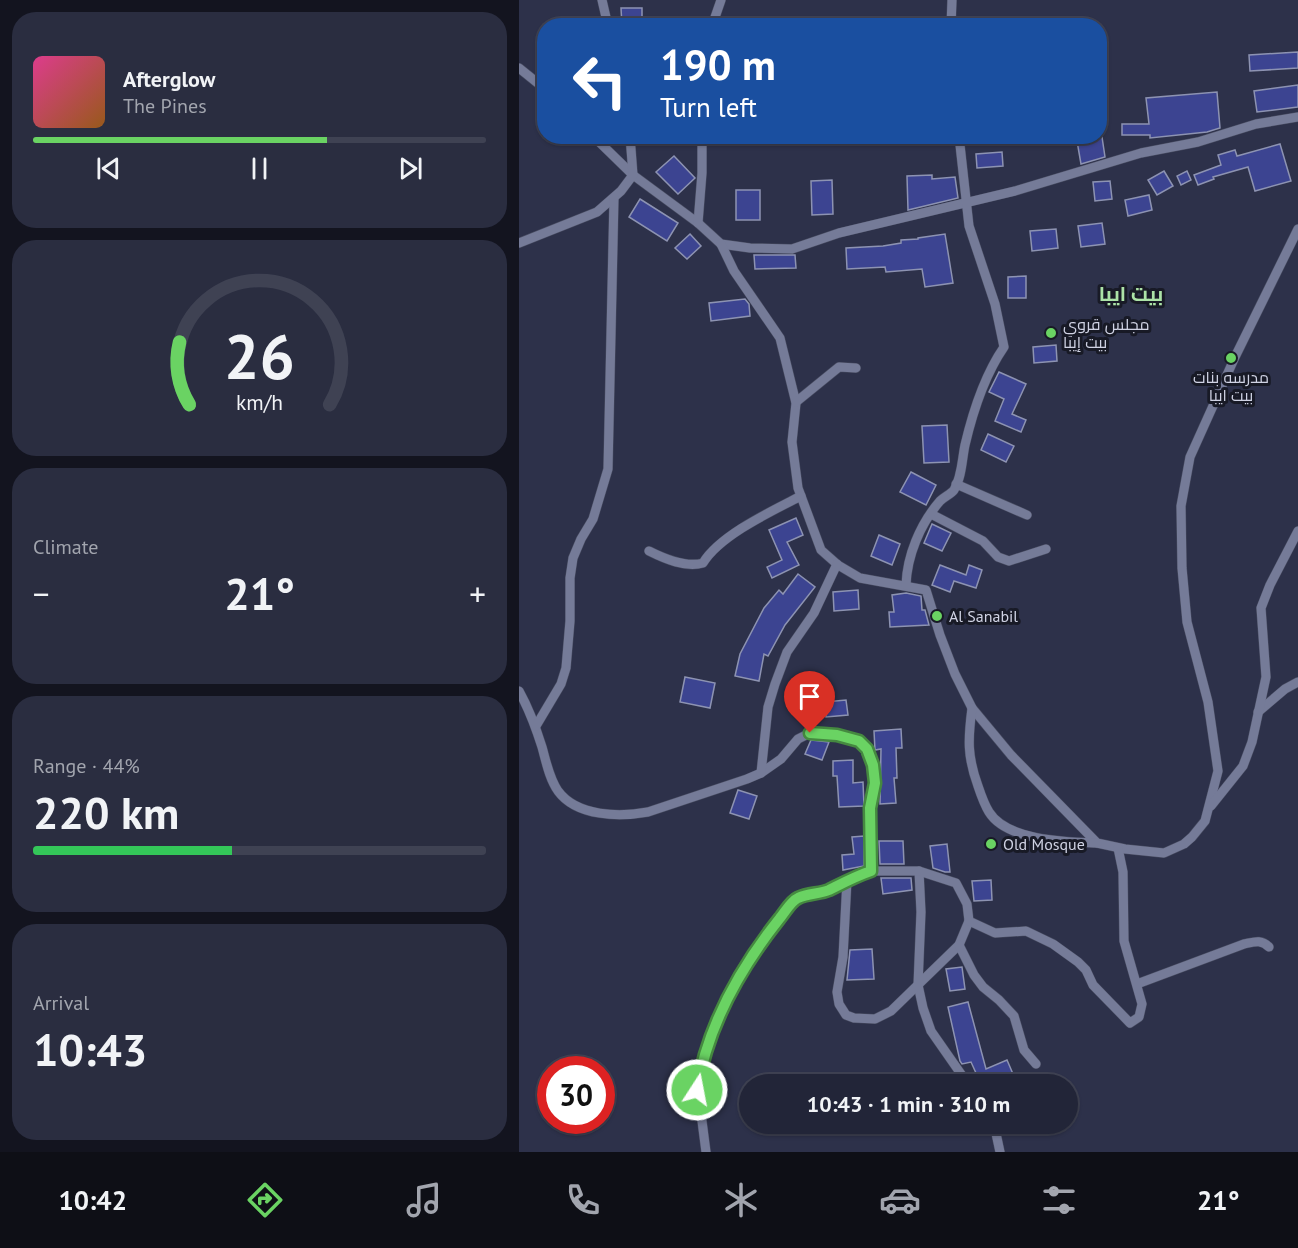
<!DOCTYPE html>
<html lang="en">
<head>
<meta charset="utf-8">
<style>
  :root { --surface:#222538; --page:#2a2d40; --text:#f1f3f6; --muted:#a2a5ae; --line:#3f4253; --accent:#6ad363 }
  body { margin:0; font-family:"PT Sans",Cairo,sans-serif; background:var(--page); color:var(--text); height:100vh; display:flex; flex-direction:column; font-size:22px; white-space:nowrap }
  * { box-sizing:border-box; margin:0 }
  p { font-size:20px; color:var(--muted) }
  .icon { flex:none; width:33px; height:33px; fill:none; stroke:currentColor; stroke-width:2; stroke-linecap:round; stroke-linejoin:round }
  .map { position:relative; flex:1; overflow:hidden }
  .side { display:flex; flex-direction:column; gap:12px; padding:12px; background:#13141f; width:519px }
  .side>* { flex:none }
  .banner { position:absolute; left:18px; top:18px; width:570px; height:126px; border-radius:24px; box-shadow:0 2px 4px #0004,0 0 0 2px var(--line); background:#1a4fa0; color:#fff; overflow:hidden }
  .speed { position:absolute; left:18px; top:1056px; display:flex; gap:12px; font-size:30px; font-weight:700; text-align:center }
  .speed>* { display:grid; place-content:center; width:78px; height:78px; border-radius:50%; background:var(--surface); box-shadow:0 2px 4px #0004,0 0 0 2px var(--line); line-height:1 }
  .speed .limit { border:9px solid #d22; background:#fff; color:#111 }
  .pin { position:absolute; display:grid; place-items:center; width:51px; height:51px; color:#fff; margin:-62px -26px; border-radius:50% 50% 50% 0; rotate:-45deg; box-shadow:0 0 6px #0007 }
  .pin .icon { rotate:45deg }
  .me { position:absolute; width:66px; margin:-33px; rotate:11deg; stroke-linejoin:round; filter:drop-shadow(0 0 4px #0008) }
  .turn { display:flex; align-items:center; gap:21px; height:126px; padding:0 24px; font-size:27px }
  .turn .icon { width:78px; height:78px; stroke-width:2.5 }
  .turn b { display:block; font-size:42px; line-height:51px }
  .big { font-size:45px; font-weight:800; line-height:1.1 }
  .side .tile { flex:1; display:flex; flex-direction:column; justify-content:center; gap:9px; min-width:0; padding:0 21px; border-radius:24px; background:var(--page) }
  .side .dial { align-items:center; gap:0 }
  .dial svg { height:156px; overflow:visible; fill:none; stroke:var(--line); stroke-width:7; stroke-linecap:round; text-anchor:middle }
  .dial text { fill:var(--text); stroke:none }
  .song { display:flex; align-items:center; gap:18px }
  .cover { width:72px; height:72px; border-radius:9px; background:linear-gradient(135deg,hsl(330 70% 55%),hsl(30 70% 35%)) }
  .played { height:6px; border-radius:3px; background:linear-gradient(90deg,var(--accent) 65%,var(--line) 65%) }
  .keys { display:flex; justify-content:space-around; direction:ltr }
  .heat { display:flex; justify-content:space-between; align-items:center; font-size:33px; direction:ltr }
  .charge { height:9px; border-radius:4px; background:linear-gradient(90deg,#34c759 44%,var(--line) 0) }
  .trip { position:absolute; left:220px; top:1074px; width:339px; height:60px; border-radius:30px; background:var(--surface); box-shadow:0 2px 4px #0004,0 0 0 2px var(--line); font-weight:800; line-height:60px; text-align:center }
  .tabs { display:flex; height:96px; justify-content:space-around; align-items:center; background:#0e0f16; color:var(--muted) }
  .tabs .icon { width:42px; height:42px }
  .tabs .selected { color:var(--accent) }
  .tabs b { font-size:27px; color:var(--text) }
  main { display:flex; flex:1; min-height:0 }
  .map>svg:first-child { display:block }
  .building { fill:#3c4491; stroke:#8d93b2; stroke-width:1.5 }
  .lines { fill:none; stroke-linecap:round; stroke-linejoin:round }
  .minor-casing { stroke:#494d62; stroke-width:10 }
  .minor { stroke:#757b98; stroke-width:9 }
  .route-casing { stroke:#458940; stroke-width:15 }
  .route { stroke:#6ad363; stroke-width:10 }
  .poi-dot { fill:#6ad363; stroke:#181a26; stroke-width:2 }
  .labels { text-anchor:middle; stroke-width:6; stroke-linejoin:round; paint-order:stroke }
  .poi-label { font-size:16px; fill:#d0d3e4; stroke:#181a26; text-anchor:start }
  .quarter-label { font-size:20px; font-weight:bold; fill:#ace3a7; stroke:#181a26 }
</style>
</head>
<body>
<main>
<section class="side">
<div class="tile">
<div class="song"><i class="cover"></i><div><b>Afterglow</b><p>The Pines</p></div></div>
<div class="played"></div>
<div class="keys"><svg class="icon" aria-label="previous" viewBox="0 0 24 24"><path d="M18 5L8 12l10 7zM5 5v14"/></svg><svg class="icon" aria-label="pause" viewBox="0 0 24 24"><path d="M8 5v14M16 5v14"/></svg><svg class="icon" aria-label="next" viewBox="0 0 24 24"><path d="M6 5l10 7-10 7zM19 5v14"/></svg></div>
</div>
<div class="tile dial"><svg viewBox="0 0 100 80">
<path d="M14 69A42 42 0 1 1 86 69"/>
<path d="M14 69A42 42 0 0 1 9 37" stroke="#6ad363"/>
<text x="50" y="56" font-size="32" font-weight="700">26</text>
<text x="50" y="72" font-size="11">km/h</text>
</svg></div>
<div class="tile"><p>Climate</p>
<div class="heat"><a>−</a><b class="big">21°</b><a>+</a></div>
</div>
<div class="tile"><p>Range · 44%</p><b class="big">220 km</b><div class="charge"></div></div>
<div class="tile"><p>Arrival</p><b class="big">10:43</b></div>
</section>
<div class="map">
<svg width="779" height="1152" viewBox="0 0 779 1152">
  <rect width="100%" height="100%" fill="#2d314a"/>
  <g class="building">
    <polygon points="102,8 123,8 123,26 103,26"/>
    <polygon points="779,52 779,68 731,71 730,55"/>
    <polygon points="779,85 779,107 738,112 735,91"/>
    <polygon points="698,92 701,128 688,132 631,138 631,135 603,135 603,124 630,124 627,98"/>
    <polygon points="583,137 586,157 562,164 558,141"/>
    <polygon points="761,144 772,181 736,191 729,167 694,177 695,179 679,185 675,175 702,165 699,155 716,150 718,156"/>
    <polygon points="483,152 484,166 458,168 457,154"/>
    <polygon points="155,156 176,178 159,194 137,172"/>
    <polygon points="645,171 654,186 638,195 629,180"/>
    <polygon points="668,171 672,180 662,185 658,176"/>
    <polygon points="413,175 413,179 436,177 439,198 389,210 388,176"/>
    <polygon points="313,180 314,214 293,215 292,181"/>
    <polygon points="591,181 593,199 576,201 574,182"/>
    <rect x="217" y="190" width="24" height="30"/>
    <polygon points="630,195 633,210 609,216 606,200"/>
    <polygon points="121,199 159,223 148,241 110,217"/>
    <polygon points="583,223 586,244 562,247 559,226"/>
    <polygon points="537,229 539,248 513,251 511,231"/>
    <polygon points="171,234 182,246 168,259 156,248"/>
    <polygon points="426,234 434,283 406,287 403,269 367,272 366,267 328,269 327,248 364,246 382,243 382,240 399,239 399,238"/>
    <polygon points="235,255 276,255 277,268 236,269"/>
    <polygon points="507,276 507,298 489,298 489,277"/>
    <polygon points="226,299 230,304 231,316 192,321 190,303"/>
    <polygon points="537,345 538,361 515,363 514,347"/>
    <polygon points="480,372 507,384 493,414 507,420 502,432 476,421 485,399 470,392"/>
    <polygon points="428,425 430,462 405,463 403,426"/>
    <polygon points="469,434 495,446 487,462 462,450"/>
    <polygon points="392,472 417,485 407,505 381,492"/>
    <polygon points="277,518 284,535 268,542 280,565 253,578 248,567 263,560 250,530"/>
    <polygon points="413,524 432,533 423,551 405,543"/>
    <polygon points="360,535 381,544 373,565 352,556"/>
    <polygon points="421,565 447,575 450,565 463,570 457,588 435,581 431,592 413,585"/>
    <polygon points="279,574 296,587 266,625 249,656 245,654 240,681 216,676 221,654 245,608 260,590 264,594"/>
    <polygon points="339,590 340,609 315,611 314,592"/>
    <polygon points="387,593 402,596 403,610 406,610 410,625 371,627 370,612 375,612 373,595"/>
    <polygon points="166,677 196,683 191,708 161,702"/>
    <polygon points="291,691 302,705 288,716 277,702"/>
    <polygon points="327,700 329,715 307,717 306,702"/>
    <polygon points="382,729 383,748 377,748 378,778 375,778 377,803 361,804 362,749 356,750 355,731"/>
    <polygon points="292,740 310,742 303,760 286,754"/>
    <polygon points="334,760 334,783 344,782 345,806 320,807 318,776 314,776 314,761"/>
    <polygon points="219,790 238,796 230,819 211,813"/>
    <polygon points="345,836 345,866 324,870 323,855 335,854 333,837"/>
    <polygon points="360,841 384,841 385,864 361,864"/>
    <polygon points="428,844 431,872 426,872 414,868 411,846"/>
    <polygon points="362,878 392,878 393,890 364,894"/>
    <polygon points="472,880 473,900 455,901 453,881"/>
    <polygon points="353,949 355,979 328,980 331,950"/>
    <polygon points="443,967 446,989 431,991 427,969"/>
    <polygon points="449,1002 467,1069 488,1060 497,1081 490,1084 462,1084 452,1062 443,1064 441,1061 429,1007"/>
  </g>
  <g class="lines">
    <defs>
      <g id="minor">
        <polyline points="83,0 89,26"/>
        <polyline points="193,26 202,0"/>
        <polyline points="432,26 433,0"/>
        <polyline points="0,68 26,89"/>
        <polyline points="74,136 114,175 179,223 202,244 231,248 273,249 320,233 496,191 622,153 679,142 737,124 779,117"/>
        <polyline points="179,223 183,173 183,136"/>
        <polyline points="0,243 78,212 102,191 114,175 111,136"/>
        <polyline points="202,244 215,271 261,338 277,403 273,442 279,488 302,550 319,565 341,578 407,590 421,635 436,674 453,708 492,755 578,843 606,849 645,853 665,844 673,837 686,821 699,771 689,702 668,622 663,568 662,506 671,457 716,357 779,229"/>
        <polyline points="277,402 320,367 337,368"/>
        <polyline points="437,484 508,515"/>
        <polyline points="412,514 464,541 479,557 490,561 527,549"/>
        <path d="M130 551C146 559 167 568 184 563 201 535 253 511 282 496"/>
        <path d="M387 585C388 556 401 524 421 501 425 497 432 494 435 490 443 477 443 459 446 445 454 411 465 376 485 347L476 304 450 226 440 136"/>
        <path d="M0 691C10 709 17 728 23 747 27 761 30 778 39 791 58 817 101 817 129 812L228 779 242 773 262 759 279 739 291 733 318 735 340 741 348 749 354 765 356 783 351 808 352 871"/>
        <path d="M453 708C449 739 448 756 459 786 462 795 465 804 470 812 488 841 548 842 578 843"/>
        <polyline points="739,712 766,689 779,682"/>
        <polyline points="17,726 42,684 47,668 51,621 51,578 54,558 62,539 74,519 89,469 95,198"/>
        <polyline points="242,773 249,707 256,684 268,652 295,613 318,564"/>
        <polyline points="692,806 724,766 733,742 747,677 742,608 751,585 779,531"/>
        <polyline points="400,871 402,912 399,985 404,1008 412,1031 449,1084"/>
        <polyline points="328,880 324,957 318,992 320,1004 327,1015 335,1018 356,1019 372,1011 440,945 450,921"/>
        <polyline points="440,945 455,975 464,987 480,1000 495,1016 505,1050 517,1064"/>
        <path d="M618 984 725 944C735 942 742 939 750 947"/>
        <polyline points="475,1124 481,1152"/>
        <polyline points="187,1152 179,1090 182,1067 199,1018 221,978 255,925 277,898 308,891 328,880 352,871 400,871 437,883 448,904 450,921 476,933 507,931 534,944 559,962 567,970 574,985 611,1023 620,1017 623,1004 605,941 604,872 599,848"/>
      </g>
    </defs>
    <use href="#minor" class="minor-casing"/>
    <use href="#minor" class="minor"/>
  </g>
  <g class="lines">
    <defs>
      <path id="route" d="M178 1090C188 1027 222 967 261 918 266 912 272 901 279 898 289 893 301 894 310 890 324 883 337 876 352 871L351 808 356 783 354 765 348 749 340 741 318 735 291 733"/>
    </defs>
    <use href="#route" class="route-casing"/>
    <use href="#route" class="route"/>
  </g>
  <g class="poi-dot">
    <circle cx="532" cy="333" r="6"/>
    <circle cx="712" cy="358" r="6"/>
    <circle cx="418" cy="616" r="6"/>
    <circle cx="472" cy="844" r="6"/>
  </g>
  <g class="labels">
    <g class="poi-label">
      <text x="544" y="330">مجلس قروي<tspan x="544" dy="18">بيت إيبا</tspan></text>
      <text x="712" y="383" text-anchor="middle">مدرسه بنات<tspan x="712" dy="18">بيت ايبا</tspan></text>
      <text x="430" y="622">Al Sanabil</text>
      <text x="484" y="850">Old Mosque</text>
    </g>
    <g class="quarter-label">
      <text x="612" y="301">بيت ايبا</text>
    </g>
  </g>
</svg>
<div class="speed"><div class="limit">30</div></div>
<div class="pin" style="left:291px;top:733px;background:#d93025"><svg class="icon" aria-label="arrive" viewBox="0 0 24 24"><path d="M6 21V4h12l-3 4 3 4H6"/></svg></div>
<svg class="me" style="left:178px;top:1090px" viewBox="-20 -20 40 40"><circle r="17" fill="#6ad363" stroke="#fff" stroke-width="3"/><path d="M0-11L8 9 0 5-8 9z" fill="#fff"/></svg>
<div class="trip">10:43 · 1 min · 310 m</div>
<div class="banner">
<div class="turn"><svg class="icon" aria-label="left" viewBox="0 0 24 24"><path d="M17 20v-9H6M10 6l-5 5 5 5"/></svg><div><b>190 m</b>Turn left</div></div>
</div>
</div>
</main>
<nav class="tabs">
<b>10:42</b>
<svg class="icon selected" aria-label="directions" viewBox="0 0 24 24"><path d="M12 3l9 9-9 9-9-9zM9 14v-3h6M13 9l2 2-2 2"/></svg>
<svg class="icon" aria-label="music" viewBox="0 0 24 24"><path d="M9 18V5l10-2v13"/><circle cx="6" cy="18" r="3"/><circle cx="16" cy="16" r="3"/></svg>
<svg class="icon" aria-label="phone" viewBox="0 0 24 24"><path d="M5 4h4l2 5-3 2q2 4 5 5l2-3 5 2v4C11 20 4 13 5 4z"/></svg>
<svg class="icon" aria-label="climate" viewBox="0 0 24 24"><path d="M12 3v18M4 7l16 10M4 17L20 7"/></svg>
<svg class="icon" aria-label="car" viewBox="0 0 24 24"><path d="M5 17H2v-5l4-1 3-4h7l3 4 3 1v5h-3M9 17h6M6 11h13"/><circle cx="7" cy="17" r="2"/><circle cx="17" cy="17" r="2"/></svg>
<svg class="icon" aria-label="filters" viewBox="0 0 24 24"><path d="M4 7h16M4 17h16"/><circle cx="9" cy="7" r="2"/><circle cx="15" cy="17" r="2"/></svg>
<b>21°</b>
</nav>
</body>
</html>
